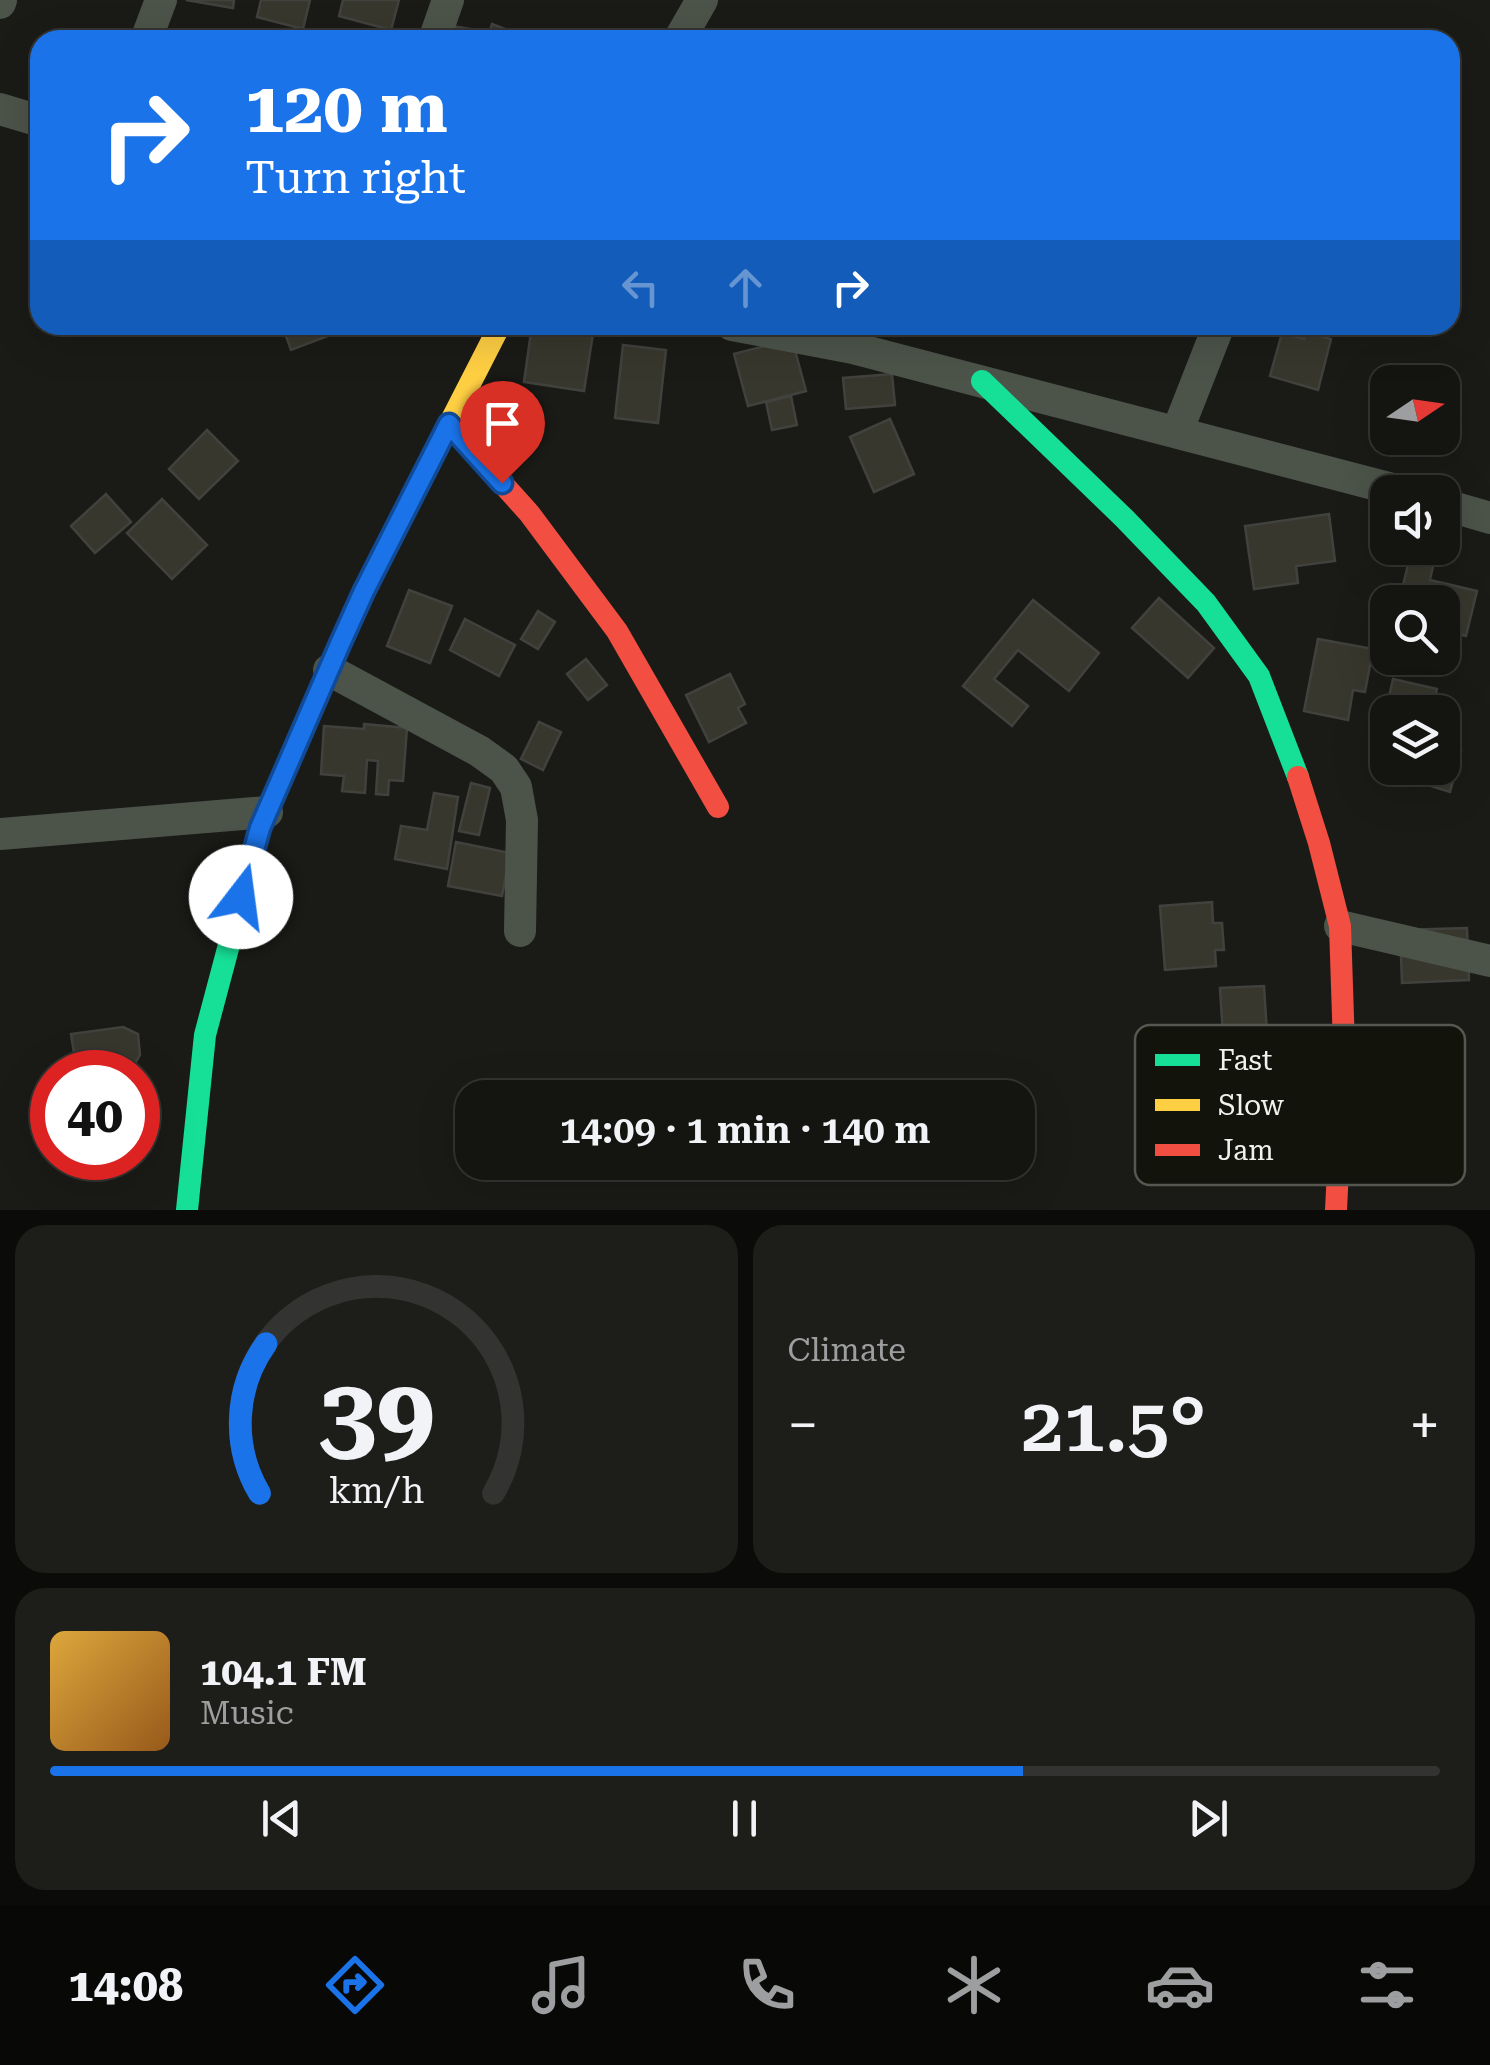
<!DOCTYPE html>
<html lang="en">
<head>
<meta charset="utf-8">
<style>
  :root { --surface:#141411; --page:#1d1d1a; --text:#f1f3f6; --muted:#9d9e9f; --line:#333331; --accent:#1a73e8 }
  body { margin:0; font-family:"Roboto Serif",serif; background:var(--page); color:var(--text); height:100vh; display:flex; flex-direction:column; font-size:38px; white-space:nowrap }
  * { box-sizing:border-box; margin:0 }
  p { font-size:32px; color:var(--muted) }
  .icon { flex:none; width:55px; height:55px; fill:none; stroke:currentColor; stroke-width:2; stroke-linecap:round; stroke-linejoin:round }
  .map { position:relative; height:1210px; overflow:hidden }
  .panel { display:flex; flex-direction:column; gap:15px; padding:15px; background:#0b0b09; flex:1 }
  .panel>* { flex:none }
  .banner { position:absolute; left:30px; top:30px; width:1430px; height:305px; border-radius:30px; box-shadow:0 10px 40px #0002,0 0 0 2px var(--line); background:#1a73e8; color:#fff; overflow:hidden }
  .needle { width:65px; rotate:77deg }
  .fabs { position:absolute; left:1370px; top:365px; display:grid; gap:20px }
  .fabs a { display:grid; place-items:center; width:90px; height:90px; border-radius:20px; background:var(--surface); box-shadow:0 10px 40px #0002,0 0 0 2px var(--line); font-size:50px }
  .speed { position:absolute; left:30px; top:1050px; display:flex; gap:20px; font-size:50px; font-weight:700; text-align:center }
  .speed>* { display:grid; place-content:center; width:130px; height:130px; border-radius:50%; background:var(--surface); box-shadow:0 10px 40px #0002,0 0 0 2px var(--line); line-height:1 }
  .speed .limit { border:15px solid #d22; background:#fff; color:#111 }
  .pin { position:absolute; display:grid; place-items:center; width:85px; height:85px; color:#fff; margin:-102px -42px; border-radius:50% 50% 50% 0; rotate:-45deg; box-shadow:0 0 10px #0007 }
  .pin .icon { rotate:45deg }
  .me { position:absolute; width:110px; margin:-55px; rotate:15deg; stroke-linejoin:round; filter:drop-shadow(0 0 8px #0008) }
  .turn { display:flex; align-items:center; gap:35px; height:210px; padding:0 50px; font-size:45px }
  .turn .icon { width:130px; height:130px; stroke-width:2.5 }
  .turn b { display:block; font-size:70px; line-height:85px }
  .lanes { display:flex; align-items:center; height:95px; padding:0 50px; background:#0003; justify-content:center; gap:50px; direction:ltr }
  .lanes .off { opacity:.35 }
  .big { font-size:75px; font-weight:600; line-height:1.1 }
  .panel .card { flex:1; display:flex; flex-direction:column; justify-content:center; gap:15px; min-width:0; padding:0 35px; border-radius:30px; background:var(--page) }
  .panel .dial { align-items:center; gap:0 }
  .dial svg { height:260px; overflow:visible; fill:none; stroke:var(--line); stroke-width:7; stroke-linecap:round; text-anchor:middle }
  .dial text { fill:var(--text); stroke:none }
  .song { display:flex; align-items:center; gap:30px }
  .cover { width:120px; height:120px; border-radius:15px; background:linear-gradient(135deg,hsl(40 70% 55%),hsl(30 70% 35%)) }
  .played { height:10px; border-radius:5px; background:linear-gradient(90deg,var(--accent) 70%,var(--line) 70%) }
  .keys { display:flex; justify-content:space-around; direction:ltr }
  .heat { display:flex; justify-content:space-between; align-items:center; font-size:55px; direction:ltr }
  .panel .tiles { flex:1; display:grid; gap:15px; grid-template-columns:1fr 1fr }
  .card:last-child { grid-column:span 2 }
  .trip { position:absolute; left:455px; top:1080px; width:580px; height:100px; border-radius:30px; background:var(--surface); box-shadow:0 10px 40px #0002,0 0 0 2px var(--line); font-weight:600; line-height:100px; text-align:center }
  .menu { display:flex; height:160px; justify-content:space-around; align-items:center; background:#080807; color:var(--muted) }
  .menu .icon { width:70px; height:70px }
  .menu .selected { color:var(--accent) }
  .menu b { font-size:45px; color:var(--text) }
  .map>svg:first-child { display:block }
  .building { fill:#38372d; stroke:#41423e; stroke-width:2.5 }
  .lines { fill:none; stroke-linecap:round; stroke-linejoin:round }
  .street { stroke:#4c544a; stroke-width:32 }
  .fast { stroke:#16e098; stroke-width:22 }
  .slow { stroke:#ffcf43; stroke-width:22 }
  .jam { stroke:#f24e42; stroke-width:22 }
  .route-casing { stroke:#114b97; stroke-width:25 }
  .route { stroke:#1a73e8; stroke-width:18 }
  .key { fill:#12140c; stroke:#555750; stroke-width:2.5 }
  .key-label { font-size:28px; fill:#f1f2ed }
</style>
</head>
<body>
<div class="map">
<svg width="1490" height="1210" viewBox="0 0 1490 1210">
  <rect width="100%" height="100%" fill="#1a1b17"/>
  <g class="building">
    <polygon points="186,0 234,0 233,8"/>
    <polygon points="261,0 310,0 303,29 257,17"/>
    <polygon points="343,0 399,0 391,30 339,16"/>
    <polygon points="492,24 529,38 528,40 487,40"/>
    <polygon points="446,25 476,30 474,40 443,40"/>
    <polygon points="282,325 348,325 349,328 291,350"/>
    <polygon points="532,325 578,325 594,327 584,391 524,382"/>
    <polygon points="1306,332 1331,339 1318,390 1270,376 1282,333 1304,339"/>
    <polygon points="792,339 806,391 748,406 734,354"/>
    <polygon points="623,345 666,350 658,423 615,418"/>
    <polygon points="892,374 895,405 846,409 843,378"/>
    <polygon points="791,396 797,425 772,430 766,402"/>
    <polygon points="890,419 914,474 874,492 850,437"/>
    <polygon points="207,430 238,461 199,499 169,469"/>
    <polygon points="106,494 131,522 95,553 71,526"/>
    <polygon points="162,499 207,545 172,579 127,533"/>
    <polygon points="1329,514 1335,561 1296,566 1298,583 1254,589 1245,526"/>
    <polygon points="1412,548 1437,548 1430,580 1477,591 1466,636 1442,630 1442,602 1399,602"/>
    <polygon points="409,590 452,606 430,663 387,646"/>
    <polygon points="1159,598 1214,648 1188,678 1132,628"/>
    <polygon points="1033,600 1099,653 1069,691 1018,650 994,679 1028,706 1012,726 963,686"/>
    <polygon points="538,611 555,622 538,649 521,639"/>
    <polygon points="465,619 515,645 499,676 450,650"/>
    <polygon points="1318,639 1373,649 1365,692 1353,690 1348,720 1304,711"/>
    <polygon points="586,659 607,685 588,700 567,674"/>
    <polygon points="730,674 745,704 738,708 746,723 709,742 686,695"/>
    <polygon points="1393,679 1437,689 1432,712 1399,712 1386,710"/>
    <polygon points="539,722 561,732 543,770 521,759"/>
    <polygon points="364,724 407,728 403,781 389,780 388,795 376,794 378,761 367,760 365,793 342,791 344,776 321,774 324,726 364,729"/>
    <polygon points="1442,746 1461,751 1450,792 1424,784 1428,768 1442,768"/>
    <polygon points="471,783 490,788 479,835 459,831"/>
    <polygon points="434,793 458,797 447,869 395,859 401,826 427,830"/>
    <polygon points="456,842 510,853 502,896 448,886"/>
    <polygon points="1212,902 1213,923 1222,923 1224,950 1215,950 1216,966 1165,970 1160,906"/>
    <polygon points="1467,928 1469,980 1402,983 1400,930"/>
    <polygon points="1264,986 1268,1050 1224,1052 1220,988"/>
    <polygon points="123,1027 138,1034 140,1055 130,1072 77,1072 71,1034"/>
  </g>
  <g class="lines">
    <g class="street">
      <polyline points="0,3 1,0"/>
      <polyline points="146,40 161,0"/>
      <polyline points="434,40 448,0"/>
      <polyline points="679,40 702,0"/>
      <polyline points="0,109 40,121"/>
      <polyline points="732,325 853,348 1404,492"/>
      <polyline points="1177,432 1219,325"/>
      <polyline points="1442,504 1490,518"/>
      <polyline points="329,670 479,751 504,769 516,787 522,820 520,931"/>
      <polyline points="0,834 267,812"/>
      <polyline points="1340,926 1490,961"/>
    </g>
    <g class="fast">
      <polyline points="982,381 1124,518 1206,603 1259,676 1298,777"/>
      <polyline points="187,1210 205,1035 260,828 363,591 437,448"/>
    </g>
    <polyline class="slow" points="437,448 500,325"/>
    <g class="jam">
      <polyline points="449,424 529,513 617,631 718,807"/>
      <polyline points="1298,777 1319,843 1340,926 1344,1047 1336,1210"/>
    </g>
  </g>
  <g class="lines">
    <defs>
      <polyline id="route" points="241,897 260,828 340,644 364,591 449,424 502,483"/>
    </defs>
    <use href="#route" class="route-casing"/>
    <use href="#route" class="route"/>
  </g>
  <rect x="1135" y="1025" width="330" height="160" rx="15" class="key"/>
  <rect x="1155" y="1054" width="45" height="12" fill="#16e098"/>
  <rect x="1155" y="1099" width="45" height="12" fill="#ffcf43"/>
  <rect x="1155" y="1144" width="45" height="12" fill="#f24e42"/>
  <g class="key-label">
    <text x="1218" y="1070">Fast</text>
    <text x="1218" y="1115">Slow</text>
    <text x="1218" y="1160">Jam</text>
  </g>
</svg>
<div class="fabs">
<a><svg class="needle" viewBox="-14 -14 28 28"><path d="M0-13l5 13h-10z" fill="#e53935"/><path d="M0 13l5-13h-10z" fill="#9d9e9f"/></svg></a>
<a><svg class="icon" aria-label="sound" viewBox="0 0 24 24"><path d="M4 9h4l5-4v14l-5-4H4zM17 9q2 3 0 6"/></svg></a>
<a><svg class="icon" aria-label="search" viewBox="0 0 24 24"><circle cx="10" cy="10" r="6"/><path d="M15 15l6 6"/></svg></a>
<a><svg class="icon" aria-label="layers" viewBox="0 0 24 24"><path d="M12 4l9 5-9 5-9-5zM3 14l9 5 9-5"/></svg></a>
</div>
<div class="speed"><div class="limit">40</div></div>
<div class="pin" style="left:502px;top:483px;background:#d93025"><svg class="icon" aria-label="arrive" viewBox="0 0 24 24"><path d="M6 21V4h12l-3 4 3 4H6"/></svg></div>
<svg class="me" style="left:241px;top:897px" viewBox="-20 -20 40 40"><circle r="19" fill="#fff"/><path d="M0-13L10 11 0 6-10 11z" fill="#1a73e8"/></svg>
<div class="trip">14:09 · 1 min · 140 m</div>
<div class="banner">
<div class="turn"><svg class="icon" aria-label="right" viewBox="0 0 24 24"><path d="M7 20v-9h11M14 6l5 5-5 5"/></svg><div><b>120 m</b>Turn right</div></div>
<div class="lanes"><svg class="icon off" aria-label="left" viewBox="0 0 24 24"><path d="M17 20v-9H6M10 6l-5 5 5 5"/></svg><svg class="icon off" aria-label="ahead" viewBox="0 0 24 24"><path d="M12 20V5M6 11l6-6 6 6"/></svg><svg class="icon" aria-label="right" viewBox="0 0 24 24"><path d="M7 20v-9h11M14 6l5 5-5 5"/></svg></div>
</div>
</div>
<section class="panel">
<div class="tiles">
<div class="card dial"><svg viewBox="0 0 100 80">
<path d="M14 69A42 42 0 1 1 86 69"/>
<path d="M14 69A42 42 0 0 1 16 23" stroke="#1a73e8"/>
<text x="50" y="56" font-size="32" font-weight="700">39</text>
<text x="50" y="72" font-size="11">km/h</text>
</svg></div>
<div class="card"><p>Climate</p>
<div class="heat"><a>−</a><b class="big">21.5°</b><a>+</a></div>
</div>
<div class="card">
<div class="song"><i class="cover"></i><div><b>104.1 FM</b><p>Music</p></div></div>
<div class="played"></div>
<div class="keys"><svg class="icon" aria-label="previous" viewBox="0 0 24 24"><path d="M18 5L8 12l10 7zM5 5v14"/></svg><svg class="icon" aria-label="pause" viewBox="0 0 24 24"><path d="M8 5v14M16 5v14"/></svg><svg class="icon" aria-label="next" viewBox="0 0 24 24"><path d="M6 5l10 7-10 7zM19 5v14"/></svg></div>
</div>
</div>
</section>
<nav class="menu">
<b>14:08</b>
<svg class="icon selected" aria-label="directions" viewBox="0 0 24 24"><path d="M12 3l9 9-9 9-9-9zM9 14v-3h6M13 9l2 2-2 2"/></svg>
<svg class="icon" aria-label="music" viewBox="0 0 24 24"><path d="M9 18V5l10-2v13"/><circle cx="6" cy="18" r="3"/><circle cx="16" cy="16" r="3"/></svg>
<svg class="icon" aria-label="phone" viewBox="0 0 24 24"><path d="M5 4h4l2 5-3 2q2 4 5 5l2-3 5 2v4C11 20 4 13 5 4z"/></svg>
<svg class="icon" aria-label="climate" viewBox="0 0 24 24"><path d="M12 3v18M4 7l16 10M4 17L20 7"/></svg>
<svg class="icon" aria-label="car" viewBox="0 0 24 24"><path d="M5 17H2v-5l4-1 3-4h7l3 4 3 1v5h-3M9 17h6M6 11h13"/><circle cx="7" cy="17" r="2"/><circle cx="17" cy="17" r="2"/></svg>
<svg class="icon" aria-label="filters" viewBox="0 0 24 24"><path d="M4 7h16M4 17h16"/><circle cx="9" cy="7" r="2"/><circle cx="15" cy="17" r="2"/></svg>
</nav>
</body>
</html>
